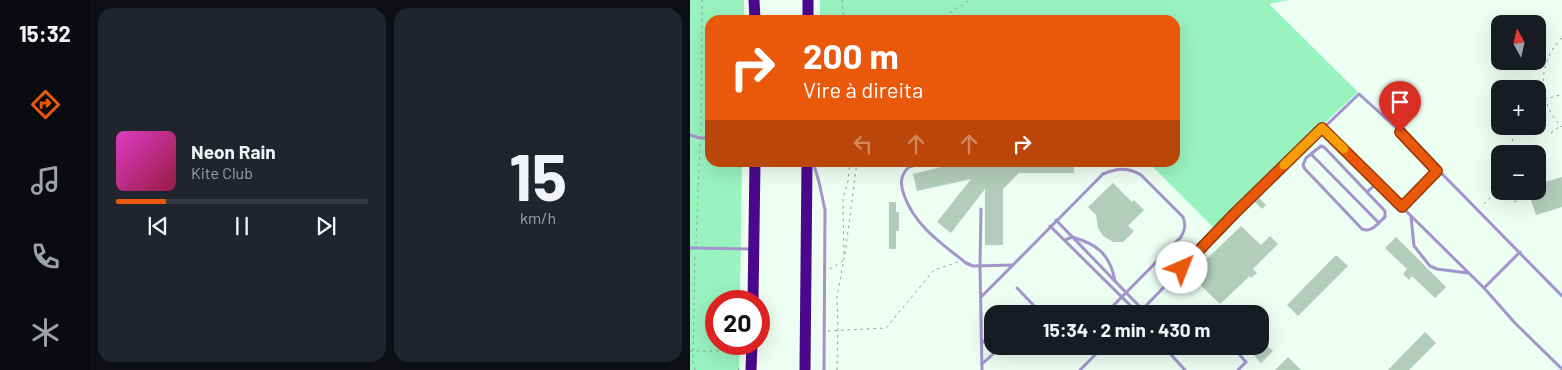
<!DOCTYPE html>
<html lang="pt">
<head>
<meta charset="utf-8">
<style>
  :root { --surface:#171b24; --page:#20242c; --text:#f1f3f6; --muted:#9ea1a6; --line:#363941; --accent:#ea580c }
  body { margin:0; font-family:Barlow,sans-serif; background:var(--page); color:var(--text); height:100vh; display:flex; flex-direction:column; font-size:19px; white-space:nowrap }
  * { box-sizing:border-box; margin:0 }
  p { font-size:16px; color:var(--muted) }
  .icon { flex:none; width:28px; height:28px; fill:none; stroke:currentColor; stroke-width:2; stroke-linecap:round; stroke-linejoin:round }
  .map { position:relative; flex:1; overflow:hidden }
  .drawer { display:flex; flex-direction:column; gap:8px; padding:8px; background:#0d0f14; width:600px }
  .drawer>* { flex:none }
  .guide { position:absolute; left:15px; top:15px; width:475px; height:152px; border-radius:15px; box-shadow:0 5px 20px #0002; background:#ea580c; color:#fff; overflow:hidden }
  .needle { width:32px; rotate:352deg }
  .controls { position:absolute; left:801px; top:15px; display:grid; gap:10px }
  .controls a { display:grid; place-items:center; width:55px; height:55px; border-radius:10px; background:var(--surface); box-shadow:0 5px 20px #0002; font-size:25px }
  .speed { position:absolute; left:15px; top:290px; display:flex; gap:10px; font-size:25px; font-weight:700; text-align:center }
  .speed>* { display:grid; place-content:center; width:65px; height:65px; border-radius:50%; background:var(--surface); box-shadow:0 5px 20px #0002; line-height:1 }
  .speed .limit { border:8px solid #d22; background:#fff; color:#111 }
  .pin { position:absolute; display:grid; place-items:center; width:42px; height:42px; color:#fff; margin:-51px -21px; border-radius:50% 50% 50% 0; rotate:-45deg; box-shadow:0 0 5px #0007 }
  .pin .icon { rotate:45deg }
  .me { position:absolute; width:55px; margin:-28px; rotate:44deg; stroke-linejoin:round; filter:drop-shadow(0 0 4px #0008) }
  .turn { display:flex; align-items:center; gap:18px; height:105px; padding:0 15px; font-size:22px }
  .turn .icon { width:65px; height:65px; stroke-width:2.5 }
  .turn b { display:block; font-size:35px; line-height:42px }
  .lanes { display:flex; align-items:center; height:48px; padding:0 15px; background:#0003; justify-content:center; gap:25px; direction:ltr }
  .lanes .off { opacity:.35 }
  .drawer .tile { flex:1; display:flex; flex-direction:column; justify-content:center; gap:8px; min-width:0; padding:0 18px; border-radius:15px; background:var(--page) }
  .drawer .dial { align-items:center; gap:0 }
  .dial b { font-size:65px; line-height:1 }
  .song { display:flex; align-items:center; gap:15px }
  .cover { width:60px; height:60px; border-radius:8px; background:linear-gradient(135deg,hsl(310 70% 55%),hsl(340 70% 35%)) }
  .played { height:5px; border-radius:2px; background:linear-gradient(90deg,var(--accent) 20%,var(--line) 20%) }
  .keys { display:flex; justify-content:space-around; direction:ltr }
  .drawer .tiles { flex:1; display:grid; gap:8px; grid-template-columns:repeat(2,1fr) }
  .trip { position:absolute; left:294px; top:305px; width:285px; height:50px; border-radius:15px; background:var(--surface); box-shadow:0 5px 20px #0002; font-weight:700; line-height:50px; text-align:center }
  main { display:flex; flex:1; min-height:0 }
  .menu { display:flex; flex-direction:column; width:90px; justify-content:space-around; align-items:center; background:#090b0e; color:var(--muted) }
  .menu .icon { width:35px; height:35px }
  .menu .active { color:var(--accent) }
  .menu b { font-size:22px; color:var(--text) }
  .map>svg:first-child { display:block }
  .green { fill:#98f3bf }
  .building { fill:#b2cdbc }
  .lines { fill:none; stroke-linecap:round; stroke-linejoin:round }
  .path { stroke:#919f96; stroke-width:1; stroke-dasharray:2.5 4; stroke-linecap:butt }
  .lane { stroke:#a394cc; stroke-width:3 }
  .highway { stroke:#4a088d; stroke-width:11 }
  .route-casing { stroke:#983908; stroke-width:12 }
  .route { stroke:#ea580c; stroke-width:9 }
  .slow { stroke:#f59e0b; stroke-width:9 }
</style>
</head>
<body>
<main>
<nav class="menu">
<b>15:32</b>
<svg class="icon active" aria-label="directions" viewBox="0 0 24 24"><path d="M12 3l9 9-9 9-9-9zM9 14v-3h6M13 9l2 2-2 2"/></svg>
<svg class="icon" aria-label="music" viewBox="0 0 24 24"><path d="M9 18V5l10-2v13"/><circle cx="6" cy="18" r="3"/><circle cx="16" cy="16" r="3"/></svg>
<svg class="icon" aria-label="phone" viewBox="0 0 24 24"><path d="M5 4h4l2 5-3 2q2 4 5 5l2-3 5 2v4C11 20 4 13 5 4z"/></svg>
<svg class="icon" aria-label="climate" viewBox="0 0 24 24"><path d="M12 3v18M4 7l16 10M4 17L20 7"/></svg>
</nav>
<section class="drawer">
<div class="tiles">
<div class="tile">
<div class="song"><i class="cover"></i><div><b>Neon Rain</b><p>Kite Club</p></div></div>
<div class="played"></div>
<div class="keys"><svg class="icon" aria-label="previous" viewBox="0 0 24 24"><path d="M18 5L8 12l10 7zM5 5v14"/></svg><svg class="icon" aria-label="pause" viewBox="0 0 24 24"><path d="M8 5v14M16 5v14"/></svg><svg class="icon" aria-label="next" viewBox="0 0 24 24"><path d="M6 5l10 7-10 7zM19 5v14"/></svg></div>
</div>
<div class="tile dial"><b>15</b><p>km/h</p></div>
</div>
</section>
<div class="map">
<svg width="872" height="370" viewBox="0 0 872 370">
  <rect width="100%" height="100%" fill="#edfef3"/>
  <g class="green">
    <polygon points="0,0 54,0 54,20 20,20 20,162 52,163 50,301 26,301 26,344 50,344 49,370 0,370"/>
    <polygon points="130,0 599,0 579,4 668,92 523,227 459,163 485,162 485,20 130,20"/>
  </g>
  <g class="building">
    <polygon points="271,162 384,162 384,173 329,173 313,189 313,245 295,245 295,189 261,233 247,222 281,179 227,191 223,174"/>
    <polygon points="872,177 872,207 846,215 838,191 848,191 848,184"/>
    <polygon points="423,183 442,202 444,200 454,210 438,226 444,231 433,242 423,242 413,236 408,228 406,215 398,207"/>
    <polygon points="569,198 576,205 572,209 565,202"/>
    <polygon points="199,202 206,202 206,212 209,212 209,231 206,231 206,249 199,249"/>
    <polygon points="551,226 571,245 580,236 588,244 563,269 567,273 561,278 560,276 530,304 500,275"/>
    <polygon points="706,237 756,287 745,298 722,276 719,280 713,274 717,269 695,248"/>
    <polygon points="646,255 658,266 608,316 597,305"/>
    <polygon points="735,332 746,343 719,370 698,370"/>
    <polygon points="570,338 583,351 571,363 555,346 570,346"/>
    <polygon points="598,357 611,370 585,370"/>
  </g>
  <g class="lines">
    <g class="path">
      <polyline points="152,0 154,20"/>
      <polyline points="249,20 280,0"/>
      <path d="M872 38C847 62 847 103 872 127"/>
      <polyline points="848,101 870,95"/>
      <polyline points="11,132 12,0"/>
      <polyline points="861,133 870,126"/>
      <polyline points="820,154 825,126"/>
      <polyline points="843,154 852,145"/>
      <polyline points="819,191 823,202 837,198 835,191"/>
      <polyline points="794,204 810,188"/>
      <polyline points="6,244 10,143"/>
      <polyline points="155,254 167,162"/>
      <polyline points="140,269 154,260"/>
      <polyline points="138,331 196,328 244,270 268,262"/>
      <polyline points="0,351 51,351"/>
      <polyline points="5,370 3,362 5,253"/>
      <polyline points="48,370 52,365"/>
      <polyline points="147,370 148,330 147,297 154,259 153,199 158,181 160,162"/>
    </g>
    <g class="lane">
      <polyline points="632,128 794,288 825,323 872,369"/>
      <polyline points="0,135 10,138 20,138"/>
      <path d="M631 146 634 147 695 211V217C688 223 682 233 672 229L615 169 613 165 616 158Z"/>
      <polyline points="621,154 689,223"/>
      <polyline points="123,162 129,182 135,210 134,370"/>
      <path d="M236 162 219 167C210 175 210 184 214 195 225 226 251 243 276 263L283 266 323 265 291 297"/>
      <polyline points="678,191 687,183"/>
      <polyline points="712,207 747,171"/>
      <polyline points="291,209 290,266 292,370"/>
      <polyline points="721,217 724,246 740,266 747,269 778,273"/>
      <polyline points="366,220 452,309"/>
      <polyline points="360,226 448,313"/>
      <path d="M375 240 382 237C407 244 420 254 425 281"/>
      <polyline points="0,248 62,249"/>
      <path d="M323 265 413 174C427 168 438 167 451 175L493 217C496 225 495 230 491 237L415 314"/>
      <polyline points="327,288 352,314"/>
      <polyline points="794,288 830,252"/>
      <polyline points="448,314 545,213 669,94 710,131 872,296"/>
      <polyline points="292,343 302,334"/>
      <polyline points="473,346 495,370"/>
      <polyline points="548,353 556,362 548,370"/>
      <polyline points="292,364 312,346"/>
      <polyline points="390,370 414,346"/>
    </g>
    <g class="highway">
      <polyline points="64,0 65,20"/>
      <polyline points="118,20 118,0"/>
      <polyline points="63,301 65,162"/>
      <polyline points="61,370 62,344"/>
      <polyline points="115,370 117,162"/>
    </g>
  </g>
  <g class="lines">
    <defs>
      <polyline id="route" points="492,268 545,213 632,128 712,207 747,171 710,132"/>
    </defs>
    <use href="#route" class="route-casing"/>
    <use href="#route" class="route"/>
    <polyline class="slow" points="594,165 632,128 654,149"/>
  </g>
</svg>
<div class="controls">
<a><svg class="needle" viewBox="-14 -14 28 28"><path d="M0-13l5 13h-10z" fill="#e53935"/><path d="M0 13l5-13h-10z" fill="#9ea1a6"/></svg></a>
<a>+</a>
<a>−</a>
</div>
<div class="speed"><div class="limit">20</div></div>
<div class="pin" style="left:710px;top:132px;background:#d93025"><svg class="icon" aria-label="arrive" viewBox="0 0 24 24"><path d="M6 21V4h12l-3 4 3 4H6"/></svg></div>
<svg class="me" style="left:492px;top:268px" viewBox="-20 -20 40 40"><circle r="19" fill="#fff"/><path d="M0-13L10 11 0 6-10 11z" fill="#ea580c"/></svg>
<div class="trip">15:34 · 2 min · 430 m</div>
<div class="guide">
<div class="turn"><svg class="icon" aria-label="right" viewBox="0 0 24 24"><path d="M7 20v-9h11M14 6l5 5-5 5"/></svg><div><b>200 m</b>Vire à direita</div></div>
<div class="lanes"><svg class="icon off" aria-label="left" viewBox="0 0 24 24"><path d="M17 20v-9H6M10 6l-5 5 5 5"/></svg><svg class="icon off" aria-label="ahead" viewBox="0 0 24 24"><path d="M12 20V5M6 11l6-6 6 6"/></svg><svg class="icon off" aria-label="ahead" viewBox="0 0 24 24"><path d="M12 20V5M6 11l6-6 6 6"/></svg><svg class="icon" aria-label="right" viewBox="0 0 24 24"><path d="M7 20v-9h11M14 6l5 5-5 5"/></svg></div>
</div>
</div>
</main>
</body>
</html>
